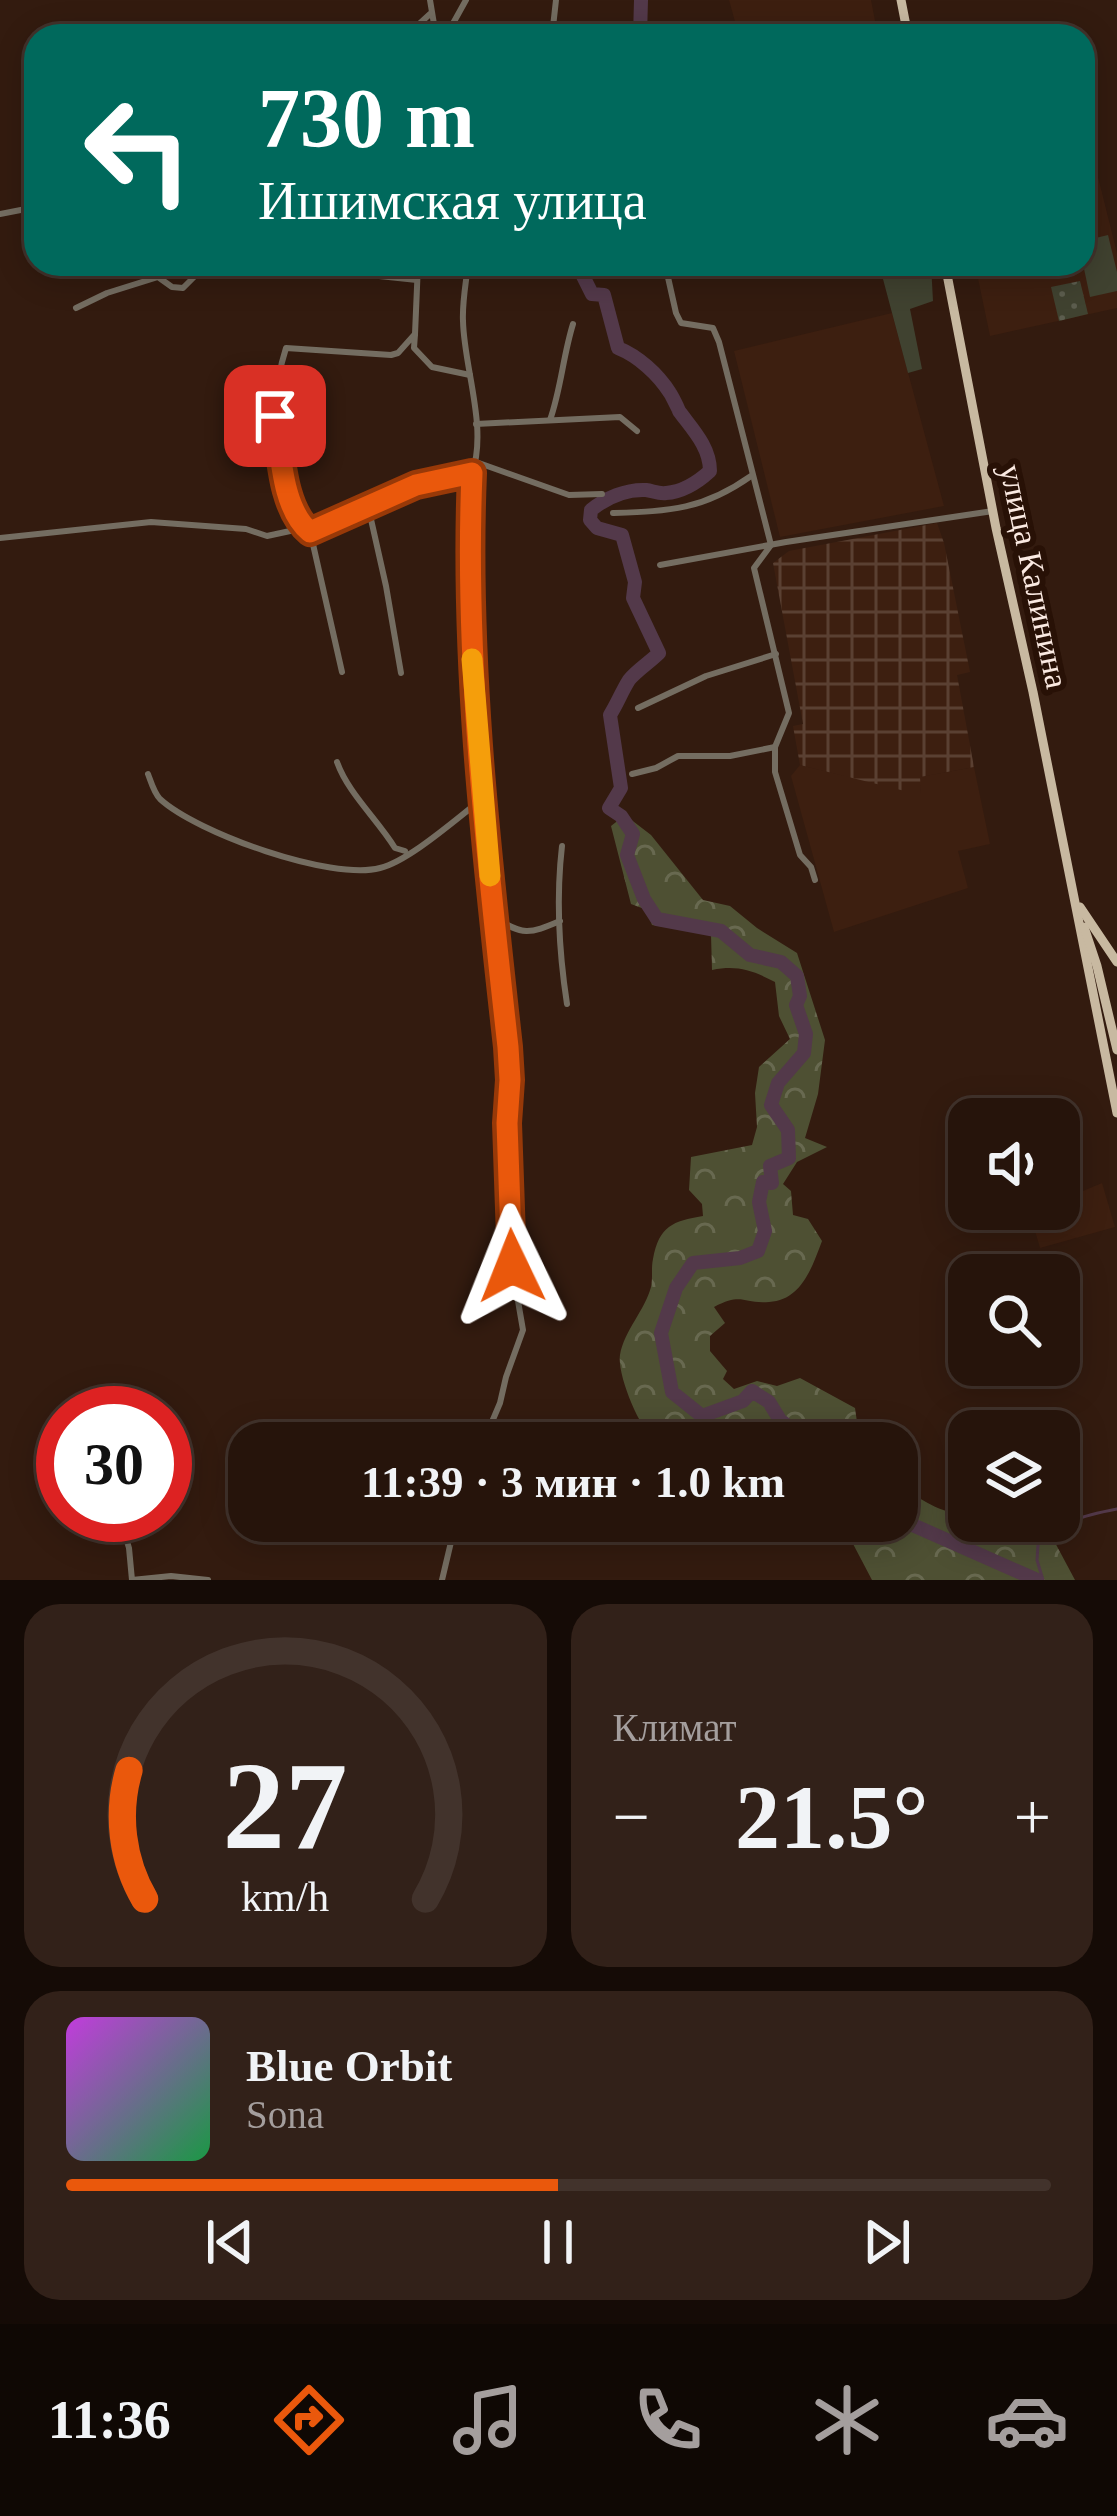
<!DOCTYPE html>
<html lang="ru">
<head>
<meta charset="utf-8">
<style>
  :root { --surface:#26140b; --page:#322119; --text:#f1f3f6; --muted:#a49e9d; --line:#42332c; --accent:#ea580c }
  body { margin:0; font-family:Georgia,serif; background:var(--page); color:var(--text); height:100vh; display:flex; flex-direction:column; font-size:45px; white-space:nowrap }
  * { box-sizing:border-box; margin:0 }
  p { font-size:39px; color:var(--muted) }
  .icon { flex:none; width:66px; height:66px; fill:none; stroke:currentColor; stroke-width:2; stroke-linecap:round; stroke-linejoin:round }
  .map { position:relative; height:1580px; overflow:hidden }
  .details { display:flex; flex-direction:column; gap:24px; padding:24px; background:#150b06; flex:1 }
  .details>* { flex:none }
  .hud { position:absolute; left:24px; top:24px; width:1071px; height:252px; border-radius:36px; box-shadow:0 6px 30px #0003,0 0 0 3px var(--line); background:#00695c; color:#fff; overflow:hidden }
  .buttons { position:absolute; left:948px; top:1098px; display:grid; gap:24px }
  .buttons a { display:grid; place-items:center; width:132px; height:132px; border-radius:24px; background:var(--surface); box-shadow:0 6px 30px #0003,0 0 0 3px var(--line); font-size:60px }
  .speed { position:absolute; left:36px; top:1386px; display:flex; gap:24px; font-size:60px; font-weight:700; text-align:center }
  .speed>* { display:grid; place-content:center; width:156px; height:156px; border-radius:50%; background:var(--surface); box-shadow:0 6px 30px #0003,0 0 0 3px var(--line); line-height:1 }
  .speed .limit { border:18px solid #d22; background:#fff; color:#111 }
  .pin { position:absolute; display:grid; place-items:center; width:102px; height:102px; color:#fff; margin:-51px; border-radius:24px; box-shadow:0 6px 18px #0006 }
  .me { position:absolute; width:132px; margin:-66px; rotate:358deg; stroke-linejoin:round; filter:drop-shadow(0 0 9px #0008) }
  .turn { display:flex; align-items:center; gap:42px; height:252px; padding:0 36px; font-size:54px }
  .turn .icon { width:156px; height:156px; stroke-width:2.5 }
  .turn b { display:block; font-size:84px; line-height:102px }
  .big { font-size:90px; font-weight:600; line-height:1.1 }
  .details .tile { flex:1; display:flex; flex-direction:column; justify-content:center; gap:18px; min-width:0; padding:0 42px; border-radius:36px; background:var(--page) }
  .details .dial { align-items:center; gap:0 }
  .dial svg { height:312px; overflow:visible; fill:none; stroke:var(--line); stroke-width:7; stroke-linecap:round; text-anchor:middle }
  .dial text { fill:var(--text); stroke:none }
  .song { display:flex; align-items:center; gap:36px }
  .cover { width:144px; height:144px; border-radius:18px; background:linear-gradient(135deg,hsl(290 70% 55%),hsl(140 70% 35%)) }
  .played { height:12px; border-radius:6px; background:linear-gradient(90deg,var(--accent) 50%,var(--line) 50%) }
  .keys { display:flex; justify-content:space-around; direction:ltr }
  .heat { display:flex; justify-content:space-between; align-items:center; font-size:66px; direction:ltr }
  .details .tiles { flex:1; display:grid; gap:24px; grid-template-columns:1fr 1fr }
  .tile:last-child { grid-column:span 2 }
  .trip { position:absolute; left:228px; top:1422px; width:690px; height:120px; border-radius:36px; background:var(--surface); box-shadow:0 6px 30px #0003,0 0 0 3px var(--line); font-weight:600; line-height:120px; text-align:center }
  .menu { display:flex; height:192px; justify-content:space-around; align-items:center; background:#0f0804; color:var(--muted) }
  .menu .icon { width:84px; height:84px }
  .menu .current { color:var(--accent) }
  .menu b { font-size:54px; color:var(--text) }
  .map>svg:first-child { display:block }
  .built { fill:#3d1f10 }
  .industrial { fill:url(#industrial-grid) }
  .green { fill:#404230 }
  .forest { fill:url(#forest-crowns) }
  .park { fill:url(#park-dots) }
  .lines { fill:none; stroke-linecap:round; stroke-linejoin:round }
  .stream { stroke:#53394a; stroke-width:3 }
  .river { stroke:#53394a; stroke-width:14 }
  .street { stroke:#746d61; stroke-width:6 }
  .primary { stroke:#c8b9a1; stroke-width:9 }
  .route-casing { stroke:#983908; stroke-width:30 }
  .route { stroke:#ea580c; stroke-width:21 }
  .slow { stroke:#f59e0b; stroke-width:21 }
  .labels { text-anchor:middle; stroke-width:12; stroke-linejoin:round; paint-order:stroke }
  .street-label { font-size:33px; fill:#fbeae2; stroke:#281106 }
</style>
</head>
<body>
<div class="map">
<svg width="1117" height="1580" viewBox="0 0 1117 1580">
  <defs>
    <pattern id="industrial-grid" width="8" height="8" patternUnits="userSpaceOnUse" patternTransform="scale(3)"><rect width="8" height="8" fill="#3d1f10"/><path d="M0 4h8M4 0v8" fill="none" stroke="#5a4032"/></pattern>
    <pattern id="forest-crowns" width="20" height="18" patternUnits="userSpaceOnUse" patternTransform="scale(3)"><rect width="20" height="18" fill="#4e5033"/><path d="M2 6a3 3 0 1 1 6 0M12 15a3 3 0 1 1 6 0" fill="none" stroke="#686950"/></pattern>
    <pattern id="park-dots" width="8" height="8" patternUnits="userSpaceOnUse" patternTransform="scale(3)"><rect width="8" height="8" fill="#404230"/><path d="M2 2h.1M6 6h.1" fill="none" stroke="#5c5d4e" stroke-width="1.8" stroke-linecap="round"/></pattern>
  </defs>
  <rect width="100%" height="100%" fill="#331b0f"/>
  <g class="built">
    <polygon points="729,0 871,0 878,36 739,36"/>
    <polygon points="1083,125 1085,125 1117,253 1117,308 990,336 975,264 1083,264"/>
    <polygon points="892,313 944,506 780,537 734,351"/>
    <polygon points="800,765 921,794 919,777 974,767 990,844 958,851 968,888 834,932 791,776"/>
    <polygon points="1102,1183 1115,1227 1040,1248 1030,1214 1041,1209 1059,1209 1059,1201"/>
  </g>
  <polygon class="industrial" points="937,523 944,543 970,672 957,675 974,767 920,777 921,795 800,765 793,726 803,724 773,563 789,551"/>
  <g class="green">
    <polygon points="1108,235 1117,272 1117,291 1090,297 1083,264 1083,241"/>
    <polygon points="879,264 931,264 933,301 910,309 922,369 908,373"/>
  </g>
  <g class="forest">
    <path d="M625 815 651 835 703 900 730 906 757 928 797 953 825 1040 818 1094 805 1138 827 1147 797 1162 783 1184 791 1191 793 1215 808 1219 822 1241C812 1267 802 1300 769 1302 742 1304 743 1292 714 1307L725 1323 710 1336V1351L727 1371 723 1379 734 1389 757 1381 777 1386 800 1378 855 1408 860 1443H721L706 1435C694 1444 668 1449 654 1439 639 1428 617 1374 620 1355 624 1331 645 1310 651 1287 653 1278 651 1268 653 1259 659 1226 673 1221 703 1216L702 1204 689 1190 691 1157 752 1145 757 1127 755 1093 759 1067 790 1039 779 1016 775 982C752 970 737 965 712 970L711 934 652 925 647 910 631 904 611 826Z"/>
    <path d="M897 1486C925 1500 936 1512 969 1516V1521H1036L1052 1537 1075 1580H872L841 1521H897Z"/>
  </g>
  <polygon class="park" points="1080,281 1088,314 1059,321 1051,287"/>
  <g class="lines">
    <path class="stream" d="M1043 1580 1037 1560 1038 1545C1065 1520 1081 1516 1117 1509"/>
    <g class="river">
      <polyline points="640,36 641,0"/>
      <path d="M577 264 592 294 604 295 618 348C638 356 658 374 670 393 671 394 679 410 679 411 693 430 710 447 710 471 698 482 682 492 666 493 659 494 653 491 646 490 626 489 606 498 591 510L590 520 597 528 622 535 635 582 633 598 659 653C650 662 636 671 629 680 622 691 617 704 610 715L621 788 609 808 621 816 633 834 627 855 644 899 657 919 721 931 750 955 781 962 797 976 800 996 796 1005 806 1034 804 1053 778 1083 771 1105 788 1130 789 1158 770 1166 772 1183 763 1182 759 1202 765 1231 758 1251 740 1258 693 1263 676 1288 661 1333 672 1392 702 1416 743 1401 752 1391 769 1402 780 1420 810 1443"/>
      <polyline points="897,1518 1037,1580"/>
    </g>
    <g class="street">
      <polyline points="430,0 436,36"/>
      <polyline points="406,36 430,14"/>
      <polyline points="446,36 466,0"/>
      <polyline points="552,36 556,0"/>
      <polyline points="0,214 36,207"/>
      <polyline points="337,264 341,272 417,280"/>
      <path d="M468 264C466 283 462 303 463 321 464 368 488 428 472 473 464 665 487 857 508 1047L510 1080 507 1123 512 1266 523 1330 506 1377 500 1403 483 1443"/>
      <polyline points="665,264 676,313 681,323 713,328 719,342 771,545 754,568 789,713 775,747 775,772 800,855 811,867 815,880"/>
      <polyline points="76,308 107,293 158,277 172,287 183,288 207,264"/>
      <polyline points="415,334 418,264"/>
      <path d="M550 420C561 389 563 356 573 324"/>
      <polyline points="476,424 620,417 637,431"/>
      <polyline points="476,462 569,495 602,494"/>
      <polyline points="368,506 386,586 401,673"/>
      <path d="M613 513C670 511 703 510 751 476"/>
      <path d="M304 528C278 474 267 406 286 348L391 355 398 353 415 334 414 348 432 367 470 375"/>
      <polyline points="310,531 342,672"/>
      <polyline points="0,538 151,522 246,529 267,536 304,528 310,531 416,485 472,473"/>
      <polyline points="660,565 786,542 993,511"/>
      <polyline points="638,708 706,676 776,654"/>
      <path d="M337 762C348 793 377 819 395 848L405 851"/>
      <path d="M148 774C151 782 154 793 160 799 197 833 331 881 380 868 409 861 456 819 481 800"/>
      <polyline points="632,774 656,768 678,756 730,756 775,747"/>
      <path d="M562 846C556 898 559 952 567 1004"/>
      <path d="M494 917C523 936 529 934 560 921"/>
      <polyline points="119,1515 129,1548 132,1580 171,1576 208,1580"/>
      <polyline points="442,1580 456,1521"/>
    </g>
    <g class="primary">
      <polyline points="901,0 908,36"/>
      <polyline points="945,264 996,528 1033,692 1117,1113"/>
      <polyline points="1080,907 1117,962"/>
      <polyline points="1084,927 1097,966 1117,1050"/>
    </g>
  </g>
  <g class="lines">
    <defs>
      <path id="route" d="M275 416C281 451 281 508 310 532L416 485 472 473C464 665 487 857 508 1047L510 1080 507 1123 512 1266"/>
    </defs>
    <use href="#route" class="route-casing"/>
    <use href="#route" class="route"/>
    <polyline class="slow" points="472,659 490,876"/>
  </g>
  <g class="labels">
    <g class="street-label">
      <text transform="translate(1035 576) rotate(78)" y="12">улица Калинина</text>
    </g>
  </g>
</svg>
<div class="buttons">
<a><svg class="icon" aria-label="sound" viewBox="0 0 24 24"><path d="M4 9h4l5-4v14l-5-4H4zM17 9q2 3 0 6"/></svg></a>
<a><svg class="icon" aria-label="search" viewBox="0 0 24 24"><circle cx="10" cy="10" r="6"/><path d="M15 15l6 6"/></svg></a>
<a><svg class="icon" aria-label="layers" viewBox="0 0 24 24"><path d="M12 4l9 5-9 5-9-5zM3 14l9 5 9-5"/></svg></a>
</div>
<div class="speed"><div class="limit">30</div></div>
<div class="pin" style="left:275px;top:416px;background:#d93025"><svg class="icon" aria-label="arrive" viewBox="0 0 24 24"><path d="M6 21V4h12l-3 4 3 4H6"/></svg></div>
<svg class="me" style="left:512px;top:1266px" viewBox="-20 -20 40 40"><path d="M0-17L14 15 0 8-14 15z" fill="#ea580c" stroke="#fff" stroke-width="4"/></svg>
<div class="trip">11:39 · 3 мин · 1.0 km</div>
<div class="hud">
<div class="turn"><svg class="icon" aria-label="left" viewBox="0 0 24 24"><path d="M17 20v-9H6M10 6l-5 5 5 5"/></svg><div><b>730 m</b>Ишимская улица</div></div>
</div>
</div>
<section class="details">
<div class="tiles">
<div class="tile dial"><svg viewBox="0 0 100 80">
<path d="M14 69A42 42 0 1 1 86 69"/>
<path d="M14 69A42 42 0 0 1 10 36" stroke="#ea580c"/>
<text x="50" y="56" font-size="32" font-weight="700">27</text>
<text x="50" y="72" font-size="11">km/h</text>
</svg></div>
<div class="tile"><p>Климат</p>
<div class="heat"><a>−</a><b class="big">21.5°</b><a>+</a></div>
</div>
<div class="tile">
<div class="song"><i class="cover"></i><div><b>Blue Orbit</b><p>Sona</p></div></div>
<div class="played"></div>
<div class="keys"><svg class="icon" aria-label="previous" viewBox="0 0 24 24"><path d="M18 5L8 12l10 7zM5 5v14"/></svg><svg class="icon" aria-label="pause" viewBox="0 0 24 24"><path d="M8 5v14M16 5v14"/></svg><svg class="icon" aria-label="next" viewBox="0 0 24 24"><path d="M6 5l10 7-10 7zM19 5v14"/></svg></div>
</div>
</div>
</section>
<nav class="menu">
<b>11:36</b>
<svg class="icon current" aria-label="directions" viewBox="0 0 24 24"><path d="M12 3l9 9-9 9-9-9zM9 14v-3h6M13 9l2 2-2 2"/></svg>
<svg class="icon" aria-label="music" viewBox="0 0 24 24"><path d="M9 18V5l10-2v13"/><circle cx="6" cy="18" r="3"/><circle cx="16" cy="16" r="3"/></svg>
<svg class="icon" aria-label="phone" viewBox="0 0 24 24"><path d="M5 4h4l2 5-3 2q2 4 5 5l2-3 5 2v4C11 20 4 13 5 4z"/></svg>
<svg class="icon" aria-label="climate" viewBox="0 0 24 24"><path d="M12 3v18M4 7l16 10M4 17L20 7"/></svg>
<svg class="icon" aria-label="car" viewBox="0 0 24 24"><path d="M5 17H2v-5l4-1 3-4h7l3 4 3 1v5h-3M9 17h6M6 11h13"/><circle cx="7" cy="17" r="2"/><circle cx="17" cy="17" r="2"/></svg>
</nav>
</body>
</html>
